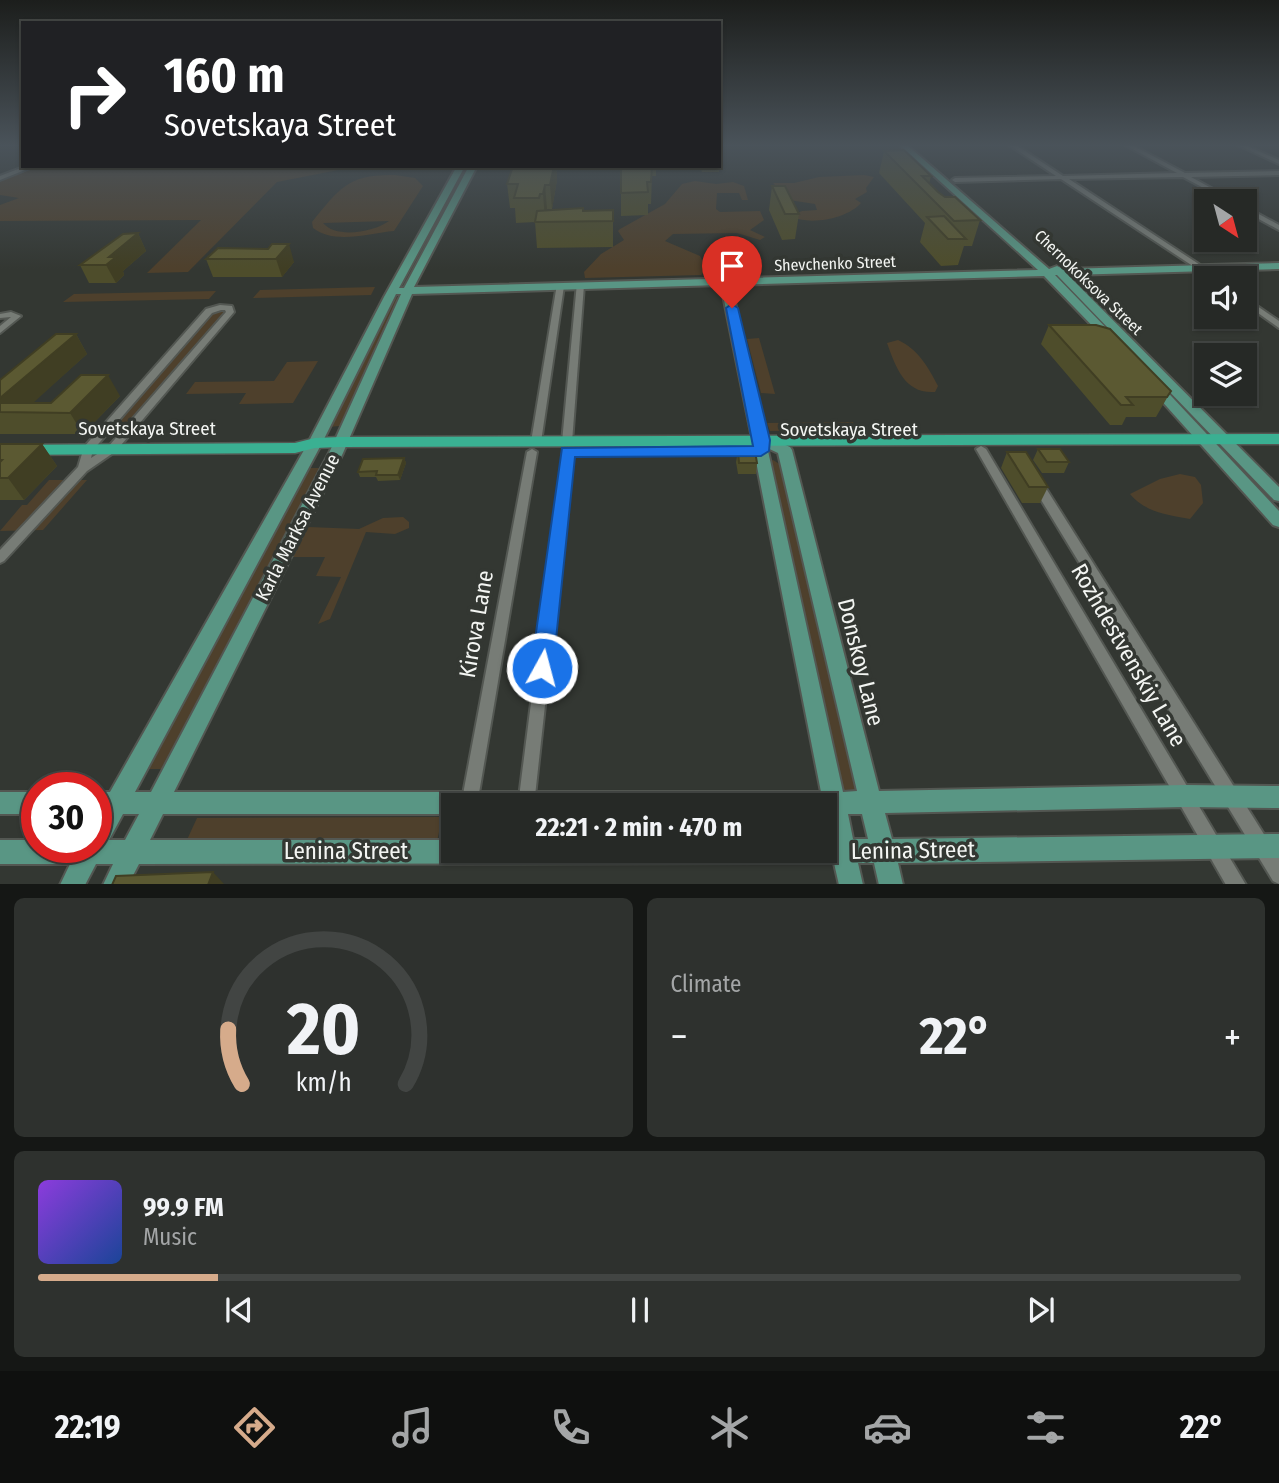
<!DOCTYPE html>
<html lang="en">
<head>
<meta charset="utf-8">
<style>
  :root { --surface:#262926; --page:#2e312e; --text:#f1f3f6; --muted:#a4a6a7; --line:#424543; --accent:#d6ab8b }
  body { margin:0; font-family:"Fira Sans Condensed",sans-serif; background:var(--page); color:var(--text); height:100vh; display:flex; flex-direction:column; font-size:26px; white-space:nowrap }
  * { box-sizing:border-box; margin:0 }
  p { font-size:23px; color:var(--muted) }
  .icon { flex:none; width:38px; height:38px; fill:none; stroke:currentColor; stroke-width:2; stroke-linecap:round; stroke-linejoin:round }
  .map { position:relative; height:884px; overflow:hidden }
  .side { display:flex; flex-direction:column; gap:14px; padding:14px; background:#151715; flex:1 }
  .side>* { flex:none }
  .top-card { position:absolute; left:21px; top:21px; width:700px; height:147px; border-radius:0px; box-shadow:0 2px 5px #0004,0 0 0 2px var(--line); background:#202124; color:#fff; overflow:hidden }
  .needle { width:46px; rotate:144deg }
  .controls { position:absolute; left:1194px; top:189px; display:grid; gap:14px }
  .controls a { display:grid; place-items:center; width:63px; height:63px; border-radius:0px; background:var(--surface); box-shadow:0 2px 5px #0004,0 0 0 2px var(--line); font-size:35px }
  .speed { position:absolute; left:21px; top:772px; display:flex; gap:14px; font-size:35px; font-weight:700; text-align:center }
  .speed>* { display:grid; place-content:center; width:91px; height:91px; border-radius:50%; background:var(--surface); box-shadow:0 2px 5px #0004,0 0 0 2px var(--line); line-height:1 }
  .speed .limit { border:10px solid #d22; background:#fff; color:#111 }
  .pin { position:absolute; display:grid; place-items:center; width:60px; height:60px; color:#fff; margin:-72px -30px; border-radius:50% 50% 50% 0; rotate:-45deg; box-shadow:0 0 7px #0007 }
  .pin .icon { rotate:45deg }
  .me { position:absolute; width:77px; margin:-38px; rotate:7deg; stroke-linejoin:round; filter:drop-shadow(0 0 5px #0008) }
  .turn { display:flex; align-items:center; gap:24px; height:147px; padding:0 28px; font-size:32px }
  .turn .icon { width:91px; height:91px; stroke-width:2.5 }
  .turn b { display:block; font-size:49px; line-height:60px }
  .big { font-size:52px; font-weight:700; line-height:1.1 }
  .side .card { flex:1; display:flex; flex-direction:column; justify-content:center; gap:10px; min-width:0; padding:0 24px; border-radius:10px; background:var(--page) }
  .side .dial { align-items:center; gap:0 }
  .dial svg { height:182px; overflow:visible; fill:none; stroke:var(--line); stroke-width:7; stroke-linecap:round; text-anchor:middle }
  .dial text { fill:var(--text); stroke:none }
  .song { display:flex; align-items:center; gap:21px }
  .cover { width:84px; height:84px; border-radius:10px; background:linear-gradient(135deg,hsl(270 70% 55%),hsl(220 70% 35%)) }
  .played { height:7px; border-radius:4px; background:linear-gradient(90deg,var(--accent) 15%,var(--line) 15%) }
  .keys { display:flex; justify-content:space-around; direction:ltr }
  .heat { display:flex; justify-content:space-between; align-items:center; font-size:38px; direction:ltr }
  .side .tiles { flex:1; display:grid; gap:14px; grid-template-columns:1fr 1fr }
  .card:last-child { grid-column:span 2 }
  .trip { position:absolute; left:441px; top:793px; width:396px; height:70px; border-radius:0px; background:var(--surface); box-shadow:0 2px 5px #0004,0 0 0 2px var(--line); font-weight:700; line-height:70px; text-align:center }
  .tab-bar { display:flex; height:112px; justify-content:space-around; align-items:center; background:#0f100f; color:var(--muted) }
  .tab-bar .icon { width:49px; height:49px }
  .tab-bar .active { color:var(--accent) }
  .tab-bar b { font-size:32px; color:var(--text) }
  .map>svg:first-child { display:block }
  .green { fill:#4e402c; fill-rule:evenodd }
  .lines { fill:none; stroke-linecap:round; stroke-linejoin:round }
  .street-casing { stroke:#535752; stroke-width:4 }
  .secondary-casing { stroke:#535752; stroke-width:4 }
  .primary-casing { stroke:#535752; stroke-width:3 }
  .street { fill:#777c76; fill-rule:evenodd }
  .secondary { fill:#599684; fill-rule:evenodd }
  .primary { fill:#3ab092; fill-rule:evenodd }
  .wall { fill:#4e4d2b }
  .shaded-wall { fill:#403e23 }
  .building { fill:#5b5932; stroke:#403e23; stroke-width:2 }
  .route { fill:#1a73e8; stroke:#114b97; stroke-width:2 }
  .labels { text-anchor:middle; stroke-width:7; stroke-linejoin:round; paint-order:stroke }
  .far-street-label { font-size:16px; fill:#f3f5f2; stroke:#333732 }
  .street-label { font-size:19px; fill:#f3f5f2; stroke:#333732 }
  .near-street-label { font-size:23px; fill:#f3f5f2; stroke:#333732 }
</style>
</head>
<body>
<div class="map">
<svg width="1279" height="885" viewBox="0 0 1279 885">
  <rect width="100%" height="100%" fill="#333732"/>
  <g class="green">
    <polygon points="36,166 359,166 277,182 188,272 147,273 201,220 0,221 0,205 19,198 0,195 0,179"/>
    <path d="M395 175 415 178 423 186 394 231C369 233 335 245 313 228L312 222C340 188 348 174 395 175ZM389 221C374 232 336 239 323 223Z"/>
    <path d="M864 175 874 177 866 188 867 192 855 199 861 203C847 219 809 226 790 216L802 211 817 210 815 204 789 200 773 183H794L819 177Z"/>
    <polygon points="695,181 716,184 733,182 744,186 748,200 742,200 739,193 717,193 716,209 720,212 760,211 764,220 750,230 765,237 760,240 737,233 673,234 665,241 700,256 707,270 701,275 585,278 584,272 601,254 624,240 618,231 620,229 665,204 682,184"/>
    <polygon points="375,287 371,295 253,298 260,290"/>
    <polygon points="216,291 209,299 63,302 74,294"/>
    <polygon points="401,297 340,426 328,427 392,298"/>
    <polygon points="220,311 225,312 128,430 106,430 211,313"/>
    <polygon points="759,338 775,394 761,393 747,339"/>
    <path d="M898 340C919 350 928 367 938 386L935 392C905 394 896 368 887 343Z"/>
    <polygon points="318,361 293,403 239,404 246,393 186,394 195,382 274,381 287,362"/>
    <polygon points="853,422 856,430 770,431 767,423"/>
    <polygon points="773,460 781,465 858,781 857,789 851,794 841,790 770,461"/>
    <polygon points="307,468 322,468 165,769 143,769"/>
    <path d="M1180 474 1195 477 1201 485 1203 503 1190 519C1167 515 1145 512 1130 494L1160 479Z"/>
    <polygon points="49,480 87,480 43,530 0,531 22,505 27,505"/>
    <polygon points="403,517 409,522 409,528 395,534 366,532 330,619 318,624 341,577 316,576 325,557 293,557 308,527 359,529 383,518"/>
    <polygon points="442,817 437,842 186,842 197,818"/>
  </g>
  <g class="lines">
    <defs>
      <g id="street">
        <polygon points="1009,145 1016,145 1063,176 1177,173 1125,145 1132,145 1185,173 1279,171 1279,175 1191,177 1235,201 1228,201 1183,177 1069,179 1220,278 1211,278 1061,179 955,182 952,180 955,178 1056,176"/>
        <polygon points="1238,145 1245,145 1279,160 1279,164"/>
        <polygon points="26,166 35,166 0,180 0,176"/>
        <polygon points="1244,206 1279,225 1279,230 1244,211"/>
        <polygon points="577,283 583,283 584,285 572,442 567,445 562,442"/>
        <polygon points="557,284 560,284 564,286 541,442 536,445 531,442"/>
        <polygon points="1244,297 1279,321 1279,328 1244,303"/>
        <path d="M220 305 232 306 234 312 116 451 87 471 4 561 0 563V550L78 467 84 447 206 309ZM221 310H225L226 312 108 447 91 458 93 450 212 313Z"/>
        <polygon points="11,312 21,316 0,333 0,326 11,317 0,318 0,314"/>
        <polygon points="981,446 986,449 1246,885 1226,885 976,449"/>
        <polygon points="532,449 537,452 477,805 461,805 527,452"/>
        <polygon points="568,449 573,452 534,805 518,805 563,452"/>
        <polygon points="1038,481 1042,482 1279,858 1279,884 1273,881 1032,485"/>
      </g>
      <g id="secondary">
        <path d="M900 145H907L1049 269 1057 266 1063 269 1279 263V269L1068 275 1279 487V501L1274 500 1057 275H1055L1113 335V339H1105L1044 276 731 285 765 433 767 437 790 447 792 450 879 791 1185 785 1279 786V808L1185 807 885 813 892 839 1279 834V858L898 863 903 885H879L874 863H858L863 885H839L834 863 139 864 128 885H103L113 864H96L85 885H60L70 864H0V840H37V847H96V792H110L308 443 384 297 457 166H465L399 288H404L469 166H477L414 287 1038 270ZM721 285 751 433 757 443 778 453 857 791 843 792 768 451 761 446 754 451 821 792H174L343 453 412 294ZM396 294H401L329 453 151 792H135L322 443ZM453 805H824L830 839H824V850H453V840H150L163 814H453ZM123 814H139L125 840H109ZM848 814H862L868 839H853Z"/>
        <polygon points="1154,381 1158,382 1279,511 1279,527 1273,525 1150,388 1148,385"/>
        <rect x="0" y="792" width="37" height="22"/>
      </g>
      <polygon id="primary" points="1279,434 1279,444 340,447 315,448 295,453 0,455 0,445 295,443 315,438 340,437"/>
    </defs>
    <use href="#street" class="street-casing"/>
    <use href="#secondary" class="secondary-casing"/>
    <use href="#primary" class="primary-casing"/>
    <use href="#street" class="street"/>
    <use href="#secondary" class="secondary"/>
    <use href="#primary" class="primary"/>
  </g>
  <g class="wall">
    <polygon points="884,151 931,176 929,184 938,192 980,220 972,246 964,246 958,265 941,266 920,242 925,223 879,173"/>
    <polygon points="513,166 556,166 557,180 552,209 547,209 547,210 613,210 613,247 537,248 535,222 516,223 515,208 510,208 507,184"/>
    <polygon points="621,166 656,166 656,176 652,176 651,204 648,204 648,215 621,216"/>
    <polygon points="700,166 719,166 719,172 702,172"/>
    <polygon points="772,186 799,214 795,239 782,240 769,210"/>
    <polygon points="138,233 146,251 123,271 124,275 116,283 89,283 80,265"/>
    <polygon points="218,248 294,262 282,277 213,277 206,259"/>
    <polygon points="1049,325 1171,391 1156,417 1126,417 1122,425 1110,425 1041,344"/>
    <polygon points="76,334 87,354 32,403 51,403 120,396 83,434 0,434 0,380"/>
    <polygon points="0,444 42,444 57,466 24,500 0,500"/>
    <polygon points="1038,449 1069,462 1064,473 1042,473 1033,460"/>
    <polygon points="738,451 757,463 756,474 738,474 736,462"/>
    <polygon points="1007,452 1048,487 1040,503 1022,503 1001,468"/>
    <polygon points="404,458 406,463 400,480 378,481 376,477 360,477 358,472"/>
  </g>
  <g class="shaded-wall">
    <polygon points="550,166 556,166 557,180 552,209 550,185"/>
    <polygon points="545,185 547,209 545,219 543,194"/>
    <polygon points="138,233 146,251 123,271 124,275 116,283 106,265 109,257"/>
    <polygon points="289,244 294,262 282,277 276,259"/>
    <polygon points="76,334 87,354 22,413 0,411 0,398"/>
    <polygon points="108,375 120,396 83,434 70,413"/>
    <polygon points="42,444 57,466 24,500 8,478"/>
    <polygon points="404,458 406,463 400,480 398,475"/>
    <polygon points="213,872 225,885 208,885"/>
  </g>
  <g class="building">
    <polygon points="904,150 931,176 922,176 938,192 945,197 955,197 980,220 954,221 884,151"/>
    <polygon points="513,166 554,166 550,185 545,185 543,194 540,194 539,198 514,198 518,184 507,184"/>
    <polygon points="621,166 652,166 651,182 647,182 648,192 621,193"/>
    <polygon points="772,186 785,186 799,214 785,214"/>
    <polygon points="583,208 583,211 613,210 613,221 535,222 537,211"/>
    <polygon points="944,216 966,239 948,239 927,217"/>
    <polygon points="138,233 109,257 116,257 106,265 80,265 123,234"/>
    <polygon points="272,244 289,244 276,259 206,259 218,248 268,249"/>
    <polygon points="1049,325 1096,325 1110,329 1171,391 1167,397 1126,397 1133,405 1121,405"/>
    <polygon points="56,334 76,334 0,398 0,380"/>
    <polygon points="81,375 108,375 70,413 0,412 0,403 51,403"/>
    <polygon points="0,444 42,444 8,478 0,478 0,462 2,460 0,460"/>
    <polygon points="1038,449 1060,449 1069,462 1047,462"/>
    <polygon points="738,451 755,451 757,463 739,463"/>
    <polygon points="1007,452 1026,452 1048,487 1029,487"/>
    <polygon points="404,458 398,475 376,475 377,471 358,472 363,459"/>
    <polygon points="213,872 208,885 112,885 116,876"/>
  </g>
  <linearGradient id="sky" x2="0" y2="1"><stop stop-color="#1c1e1c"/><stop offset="0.54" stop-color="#4a535a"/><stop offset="1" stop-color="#4a535a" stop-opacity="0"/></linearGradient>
  <rect width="1279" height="269" fill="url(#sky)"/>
  <polygon class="route" points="732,304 738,308 770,440 769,451 761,456 575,457 553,668 550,675 542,678 534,675 531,668 562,448 753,446 726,308"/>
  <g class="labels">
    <g class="far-street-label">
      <text transform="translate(835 263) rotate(-2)" y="6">Shevchenko Street</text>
      <text transform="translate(1089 282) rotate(44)" y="6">Chernokoksova Street</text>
    </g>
    <g class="street-label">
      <text x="147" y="435">Sovetskaya Street</text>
      <text x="849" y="436">Sovetskaya Street</text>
      <text transform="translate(297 527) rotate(-63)" y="7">Karla Marksa Avenue</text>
    </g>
    <g class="near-street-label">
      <text transform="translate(476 624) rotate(-80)" y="8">Kirova Lane</text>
      <text transform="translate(1129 655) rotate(60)" y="8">Rozhdestvenskiy Lane</text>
      <text transform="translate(861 662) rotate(76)" y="8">Donskoy Lane</text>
      <text transform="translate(913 850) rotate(-1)" y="8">Lenina Street</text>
      <text x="346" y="859">Lenina Street</text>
    </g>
  </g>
</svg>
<div class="controls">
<a><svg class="needle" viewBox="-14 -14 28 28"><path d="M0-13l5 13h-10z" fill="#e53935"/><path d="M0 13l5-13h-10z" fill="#a4a6a7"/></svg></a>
<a><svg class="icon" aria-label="sound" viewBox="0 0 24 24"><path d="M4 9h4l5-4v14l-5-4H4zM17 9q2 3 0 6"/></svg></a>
<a><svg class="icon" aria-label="layers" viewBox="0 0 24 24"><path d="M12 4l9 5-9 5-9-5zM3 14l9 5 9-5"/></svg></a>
</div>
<div class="speed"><div class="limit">30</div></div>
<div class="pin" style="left:732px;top:308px;background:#d93025"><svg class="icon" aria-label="arrive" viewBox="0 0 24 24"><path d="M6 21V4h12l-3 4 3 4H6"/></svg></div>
<svg class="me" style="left:542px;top:668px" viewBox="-20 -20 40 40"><circle r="17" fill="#1a73e8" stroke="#fff" stroke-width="3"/><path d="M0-11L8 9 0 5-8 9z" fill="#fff"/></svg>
<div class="trip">22:21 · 2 min · 470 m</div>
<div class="top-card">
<div class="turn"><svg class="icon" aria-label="right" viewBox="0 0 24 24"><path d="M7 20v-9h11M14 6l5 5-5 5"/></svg><div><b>160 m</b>Sovetskaya Street</div></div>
</div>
</div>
<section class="side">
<div class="tiles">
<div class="card dial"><svg viewBox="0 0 100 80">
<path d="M14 69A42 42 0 1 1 86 69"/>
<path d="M14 69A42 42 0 0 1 8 45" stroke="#d6ab8b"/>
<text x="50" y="56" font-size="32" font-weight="700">20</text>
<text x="50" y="72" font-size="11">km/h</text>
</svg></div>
<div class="card"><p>Climate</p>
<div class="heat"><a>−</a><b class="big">22°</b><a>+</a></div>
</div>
<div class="card">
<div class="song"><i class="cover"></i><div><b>99.9 FM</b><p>Music</p></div></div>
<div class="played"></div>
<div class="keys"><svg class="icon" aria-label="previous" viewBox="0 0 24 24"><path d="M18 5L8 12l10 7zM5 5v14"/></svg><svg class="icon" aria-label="pause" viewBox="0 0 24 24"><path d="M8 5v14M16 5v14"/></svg><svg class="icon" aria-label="next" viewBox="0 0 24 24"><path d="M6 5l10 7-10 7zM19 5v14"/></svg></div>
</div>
</div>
</section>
<nav class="tab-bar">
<b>22:19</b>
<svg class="icon active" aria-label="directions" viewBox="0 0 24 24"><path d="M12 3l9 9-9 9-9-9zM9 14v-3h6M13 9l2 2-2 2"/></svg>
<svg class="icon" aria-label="music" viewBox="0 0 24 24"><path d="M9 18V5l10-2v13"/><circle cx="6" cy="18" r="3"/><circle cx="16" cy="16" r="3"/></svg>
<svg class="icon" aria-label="phone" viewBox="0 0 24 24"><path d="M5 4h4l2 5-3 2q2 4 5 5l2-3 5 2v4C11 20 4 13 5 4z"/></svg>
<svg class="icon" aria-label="climate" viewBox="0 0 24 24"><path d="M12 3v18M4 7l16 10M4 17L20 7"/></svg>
<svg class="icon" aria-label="car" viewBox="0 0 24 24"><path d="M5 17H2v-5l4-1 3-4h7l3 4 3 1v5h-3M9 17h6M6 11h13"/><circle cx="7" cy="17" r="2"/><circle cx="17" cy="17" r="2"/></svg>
<svg class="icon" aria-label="filters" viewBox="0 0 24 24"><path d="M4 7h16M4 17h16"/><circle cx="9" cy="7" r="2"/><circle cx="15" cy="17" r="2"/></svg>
<b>22°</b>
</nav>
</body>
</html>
